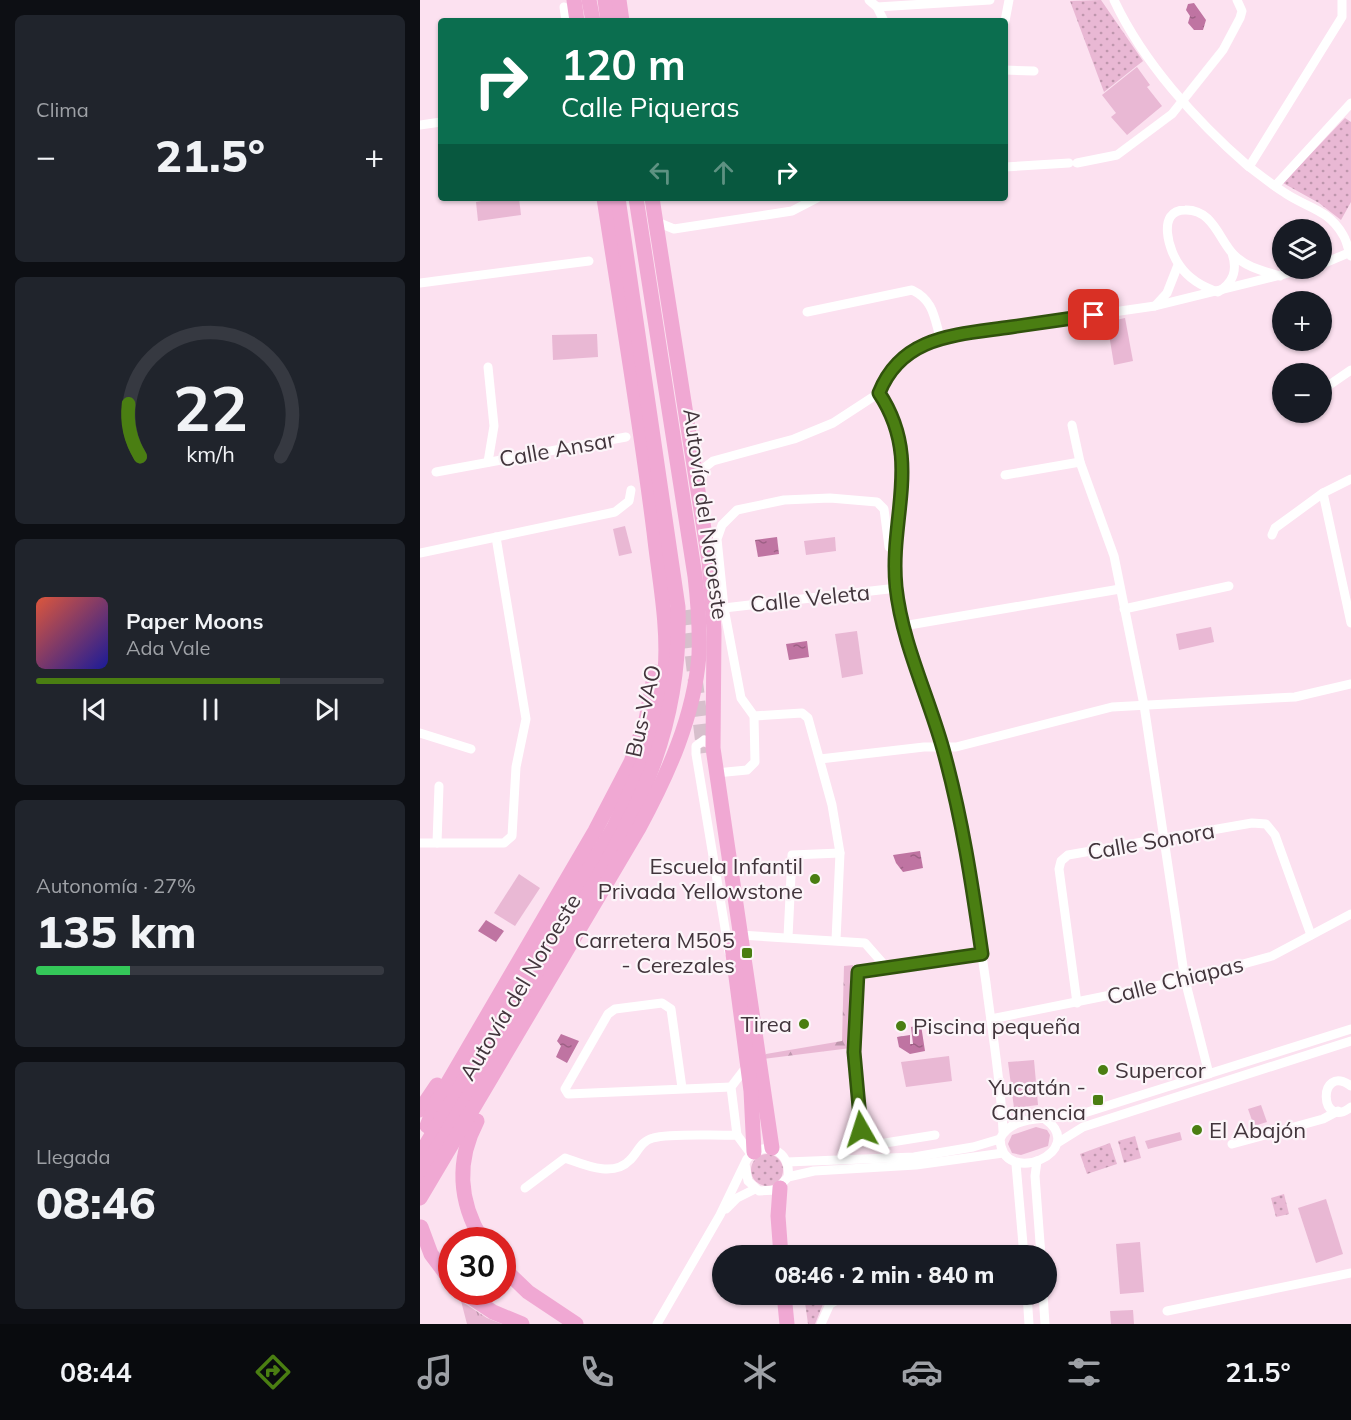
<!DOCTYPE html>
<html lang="es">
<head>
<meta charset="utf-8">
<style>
  :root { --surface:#171b24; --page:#20242c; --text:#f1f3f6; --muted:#9ea1a6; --line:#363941; --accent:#4a7e12 }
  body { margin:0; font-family:Mulish,sans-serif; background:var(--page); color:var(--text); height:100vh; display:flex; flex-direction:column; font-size:22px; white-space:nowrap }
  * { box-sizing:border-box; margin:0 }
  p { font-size:20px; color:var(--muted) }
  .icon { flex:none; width:33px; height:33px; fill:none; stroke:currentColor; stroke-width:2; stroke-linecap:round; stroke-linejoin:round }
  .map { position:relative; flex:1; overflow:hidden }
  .details { display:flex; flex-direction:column; gap:15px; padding:15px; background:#0d0f14; width:420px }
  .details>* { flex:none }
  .hud { position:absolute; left:18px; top:18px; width:570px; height:183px; border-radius:6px; box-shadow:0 2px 4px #0004; background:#0b6e4f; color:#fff; overflow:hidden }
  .buttons { position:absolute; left:852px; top:219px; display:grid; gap:12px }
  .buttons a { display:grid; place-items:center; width:60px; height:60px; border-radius:50%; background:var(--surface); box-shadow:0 2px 4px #0004; font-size:30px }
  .speed { position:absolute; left:18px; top:1227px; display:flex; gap:12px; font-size:30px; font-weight:700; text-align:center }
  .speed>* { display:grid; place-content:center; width:78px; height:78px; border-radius:50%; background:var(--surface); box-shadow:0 2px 4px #0004; line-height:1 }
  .speed .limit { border:9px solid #d22; background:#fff; color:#111 }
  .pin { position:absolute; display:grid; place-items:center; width:51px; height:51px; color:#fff; margin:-26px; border-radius:12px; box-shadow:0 3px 9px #0006 }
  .me { position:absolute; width:66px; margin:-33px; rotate:354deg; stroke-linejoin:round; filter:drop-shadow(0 0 4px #0008) }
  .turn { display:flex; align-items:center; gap:21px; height:126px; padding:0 24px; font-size:27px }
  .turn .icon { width:78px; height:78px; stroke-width:2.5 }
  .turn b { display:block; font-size:42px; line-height:51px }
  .lanes { display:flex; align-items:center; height:57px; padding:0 24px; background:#0003; justify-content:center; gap:30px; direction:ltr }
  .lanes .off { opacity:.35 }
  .big { font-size:45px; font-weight:800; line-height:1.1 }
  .details .card { flex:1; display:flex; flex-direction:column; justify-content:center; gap:9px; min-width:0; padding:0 21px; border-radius:9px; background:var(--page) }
  .details .dial { align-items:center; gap:0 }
  .dial svg { height:156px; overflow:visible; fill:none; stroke:var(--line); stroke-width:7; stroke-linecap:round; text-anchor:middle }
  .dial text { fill:var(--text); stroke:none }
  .song { display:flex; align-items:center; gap:18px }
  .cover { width:72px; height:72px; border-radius:9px; background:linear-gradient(135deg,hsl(10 70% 55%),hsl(240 70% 35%)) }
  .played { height:6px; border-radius:3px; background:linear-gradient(90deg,var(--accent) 70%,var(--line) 70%) }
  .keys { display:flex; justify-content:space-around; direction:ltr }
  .heat { display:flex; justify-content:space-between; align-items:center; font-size:33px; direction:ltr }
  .charge { height:9px; border-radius:4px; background:linear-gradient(90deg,#34c759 27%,var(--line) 0) }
  .trip { position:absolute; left:292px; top:1245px; width:345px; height:60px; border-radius:30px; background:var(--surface); box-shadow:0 2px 4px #0004; font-weight:800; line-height:60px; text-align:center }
  .tabs { display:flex; height:96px; justify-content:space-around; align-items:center; background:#090b0e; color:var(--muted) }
  .tabs .icon { width:42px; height:42px }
  .tabs .on { color:var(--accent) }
  .tabs b { font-size:27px; color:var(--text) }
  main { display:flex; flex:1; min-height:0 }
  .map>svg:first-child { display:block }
  .grass { fill:url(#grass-tufts) }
  .forest { fill:url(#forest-firs) }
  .park { fill:url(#park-dots) }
  .garden { fill:#e9b8d4 }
  .water { fill:url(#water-ripples) }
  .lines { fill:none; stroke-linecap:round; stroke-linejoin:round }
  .highway-tunnel { stroke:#d7bfcc; stroke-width:15; stroke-dasharray:15 8; stroke-linecap:butt }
  .minor { stroke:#fff; stroke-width:9 }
  .highway { stroke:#f0a8d3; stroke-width:15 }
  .route-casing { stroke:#30520c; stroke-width:15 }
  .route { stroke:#4a7e12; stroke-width:10 }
  .poi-dot { fill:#4a7e12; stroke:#fcf5f9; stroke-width:2 }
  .labels { text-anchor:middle; stroke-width:4.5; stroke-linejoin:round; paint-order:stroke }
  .street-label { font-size:22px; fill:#42353c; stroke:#fcf5f9 }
  .poi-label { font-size:22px; fill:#42353c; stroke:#fcf5f9; text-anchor:end }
</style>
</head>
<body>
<main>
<section class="details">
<div class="card"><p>Clima</p>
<div class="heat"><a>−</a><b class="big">21.5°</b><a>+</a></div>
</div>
<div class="card dial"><svg viewBox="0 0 100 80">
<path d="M14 69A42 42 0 1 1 86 69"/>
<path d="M14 69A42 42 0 0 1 8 42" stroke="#4a7e12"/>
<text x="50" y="56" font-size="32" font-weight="700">22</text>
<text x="50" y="72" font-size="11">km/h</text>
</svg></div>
<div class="card">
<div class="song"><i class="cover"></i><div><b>Paper Moons</b><p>Ada Vale</p></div></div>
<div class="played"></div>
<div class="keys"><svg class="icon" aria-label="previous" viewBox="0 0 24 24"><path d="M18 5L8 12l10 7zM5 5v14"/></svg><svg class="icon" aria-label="pause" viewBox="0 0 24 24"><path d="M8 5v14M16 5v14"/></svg><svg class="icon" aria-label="next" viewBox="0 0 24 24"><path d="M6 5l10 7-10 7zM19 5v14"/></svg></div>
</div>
<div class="card"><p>Autonomía · 27%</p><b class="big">135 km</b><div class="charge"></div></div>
<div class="card"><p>Llegada</p><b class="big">08:46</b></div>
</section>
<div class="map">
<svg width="931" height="1324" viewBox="0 0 931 1324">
  <defs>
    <pattern id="grass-tufts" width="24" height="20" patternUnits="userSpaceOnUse" patternTransform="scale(1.5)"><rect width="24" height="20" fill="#e9b8d4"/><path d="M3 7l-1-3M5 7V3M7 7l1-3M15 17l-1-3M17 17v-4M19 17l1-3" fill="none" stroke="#be96ad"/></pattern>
    <pattern id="forest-firs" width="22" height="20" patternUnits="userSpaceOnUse" patternTransform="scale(1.5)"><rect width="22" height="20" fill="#e9b8d4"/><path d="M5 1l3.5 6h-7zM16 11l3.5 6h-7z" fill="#be96ad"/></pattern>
    <pattern id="park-dots" width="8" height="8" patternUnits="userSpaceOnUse" patternTransform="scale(1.5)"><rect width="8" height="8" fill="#e9b8d4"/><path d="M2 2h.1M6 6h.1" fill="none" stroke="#be96ad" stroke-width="1.8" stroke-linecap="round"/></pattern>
    <pattern id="water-ripples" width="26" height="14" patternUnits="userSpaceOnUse" patternTransform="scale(1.5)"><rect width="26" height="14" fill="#bf74a2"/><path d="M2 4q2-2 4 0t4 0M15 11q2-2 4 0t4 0" fill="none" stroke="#9d6085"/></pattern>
  </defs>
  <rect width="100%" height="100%" fill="#fce1f0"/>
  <polygon class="grass" points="41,1301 67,1318 82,1324 47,1324"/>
  <polygon class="forest" points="433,965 431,1048 343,1059 346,1054 422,1041 424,966"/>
  <g class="park">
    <polygon points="681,0 723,61 684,92 650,1"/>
    <polygon points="925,118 931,122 931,202 921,220 899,203 863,183"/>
    <polygon points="715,1136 721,1158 704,1163 698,1141"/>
    <polygon points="690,1143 697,1164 667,1174 660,1154"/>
    <circle cx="347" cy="1170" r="16"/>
    <polygon points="864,1194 869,1214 856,1217 851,1198"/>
    <polygon points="384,1295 417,1295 403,1304 395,1324 388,1324"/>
  </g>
  <g class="garden">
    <polygon points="717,67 730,85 727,87 742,106 707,135 691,117 696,113 682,95"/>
    <polygon points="78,198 99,198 101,215 58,221 56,202"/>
    <polygon points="705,318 713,361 694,365 687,322"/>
    <polygon points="177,334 178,357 133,360 132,335"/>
    <polygon points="205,526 212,553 199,556 193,529"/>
    <polygon points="415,537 416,551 386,555 384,541"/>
    <polygon points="791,627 794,642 759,650 756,634"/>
    <polygon points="437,631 443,674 422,678 415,634"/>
    <polygon points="99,874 120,888 95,926 74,913"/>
    <polygon points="529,1056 532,1081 486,1087 481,1062"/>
    <polygon points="614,1060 618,1105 594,1108 588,1062"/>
    <polygon points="841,1105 847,1122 834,1126 828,1109"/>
    <polygon points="616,1127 627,1130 630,1135 628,1146 601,1155 592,1153 588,1144 592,1135"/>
    <polygon points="760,1132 762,1140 728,1149 725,1141"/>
    <polygon points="906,1199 923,1254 896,1263 878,1208"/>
    <polygon points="720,1242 724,1292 700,1294 696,1244"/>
    <polygon points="713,1310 714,1324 691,1324 690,1311"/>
  </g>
  <g class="water">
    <polygon points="774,3 786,20 783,30 774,30 768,23 770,16 766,10 768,4"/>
    <polygon points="357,537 359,554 338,557 335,540"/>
    <polygon points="387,641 389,657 369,660 366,644"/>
    <polygon points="500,851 503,868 483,872 476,863 473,855"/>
    <polygon points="66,920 84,931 76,942 58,931"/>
    <polygon points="501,1025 505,1051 490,1054 479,1047 477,1037 490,1035 490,1044 493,1044 491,1027"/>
    <polygon points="141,1034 159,1041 147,1063 136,1057 141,1046 137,1041"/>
  </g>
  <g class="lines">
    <polyline class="highway-tunnel" points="267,610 284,753"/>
    <g class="minor">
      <polyline points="449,0 457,7 464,21"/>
      <path d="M694 0C723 62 776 121 828 166 840 175 852 185 865 193 887 208 908 209 923 235 927 241 928 250 931 256"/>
      <polyline points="144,7 146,21"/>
      <polyline points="457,7 570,0"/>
      <polyline points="585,21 589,0"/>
      <polyline points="585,70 614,71"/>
      <polyline points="0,125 21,122"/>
      <polyline points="657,163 697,155 752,114 803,50 820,18 822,11 817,0"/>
      <polyline points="585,167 649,163"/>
      <polyline points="829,167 922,17 922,0"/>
      <polyline points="855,186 931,103"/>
      <polyline points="237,222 254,229 372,211 397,198"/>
      <path d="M812 253C818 271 813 283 798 292 783 287 769 279 760 266 749 252 736 210 765 210 793 209 799 240 814 255 827 268 844 271 860 276"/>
      <polyline points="902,264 931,252"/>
      <polyline points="0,283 169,261"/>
      <polyline points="735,306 747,293 758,265"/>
      <path d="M387 312 492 290C513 300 514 316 520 337"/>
      <polyline points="68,367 74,426 68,462"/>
      <polyline points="902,390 931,370"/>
      <path d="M459 393C503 458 470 517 476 587 482 650 515 720 531 783 548 849 556 916 566 983 572 1032 581 1082 583 1131"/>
      <polyline points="652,425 660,462 694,556 724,705 765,980 789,1074"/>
      <polyline points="16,472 206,437"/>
      <polyline points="585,475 660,462"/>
      <polyline points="281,482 284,468 293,461 374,439 413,423 459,393 473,367 491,351 520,337 735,306 889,268"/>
      <polyline points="903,493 931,623"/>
      <polyline points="852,535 855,528 903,493 931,479"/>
      <polyline points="0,553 195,512 209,501 211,490"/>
      <polyline points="304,608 477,588"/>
      <polyline points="704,609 809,586"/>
      <polyline points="483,626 700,589"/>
      <polyline points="334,716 382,713 388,718 412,805 420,853 416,940"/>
      <polyline points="0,733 51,749"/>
      <polyline points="293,748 284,740 276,746 276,754 309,952"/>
      <polyline points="400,759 504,747 536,747 692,707 875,697 931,684"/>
      <polyline points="296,773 327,770 335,762 334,716 321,698 304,608 297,539 302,525 317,510 364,500 410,498 457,502 464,509 469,547 475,549"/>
      <polyline points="0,843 84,843 92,836 96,767 106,719 76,537"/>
      <polyline points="17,843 19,786"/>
      <polyline points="320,935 445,943 467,968"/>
      <polyline points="368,937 372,855 420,853"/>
      <polyline points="657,1003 639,869 641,861 648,855 832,823 846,824 855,835 891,935"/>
      <polyline points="571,1019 765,980 852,956 931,914"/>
      <path d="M931 1086C897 1062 899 1132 931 1107"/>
      <polyline points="262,1088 251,1009 242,1003 195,1009 188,1014 145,1089 148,1094 311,1087"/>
      <path d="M625 1119C670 1151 582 1189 580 1139 591 1113 635 1120 658 1115L931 1029"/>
      <polyline points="317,1135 311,1087 327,1066"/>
      <polyline points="515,1135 459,1144 445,1137 441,1129 434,1052 438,972 562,954"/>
      <polyline points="639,1142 663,1127 931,1041"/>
      <polyline points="812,1144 903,1119 918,1111"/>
      <polyline points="617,1161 615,1176 621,1256"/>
      <polyline points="367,1162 494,1157 553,1147 580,1139"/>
      <polyline points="596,1164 604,1256"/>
      <polyline points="368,1177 394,1171 496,1165 583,1153"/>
      <path d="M105 1188 145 1158C165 1165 193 1178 210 1160 218 1152 221 1141 233 1138 251 1133 296 1136 317 1135L331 1154"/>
      <polyline points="306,1209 317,1198 335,1189"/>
      <polyline points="607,1294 609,1324"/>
      <polyline points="623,1294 625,1324"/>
      <polyline points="747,1311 931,1273"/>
      <path d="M237 1324 300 1215 327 1159C344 1138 372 1151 368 1177L356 1190 339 1191 328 1181 325 1164"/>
      <polyline points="401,1324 410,1304 427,1294"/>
    </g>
    <g class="highway">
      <polyline points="154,0 157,21"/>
      <polyline points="169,0 173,21"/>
      <polyline points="185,0 188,21"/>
      <polyline points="199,0 202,21"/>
      <polyline points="232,198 289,561 294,630 293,748 352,1148"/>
      <polyline points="312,946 331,1091 334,1152"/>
      <polyline points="0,1110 17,1085"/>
      <path d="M57 1121C36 1161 39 1202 62 1240"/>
      <polyline points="7,1126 16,1103 175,831 211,762 226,720 235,672"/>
      <path d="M0 1155 194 827C217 778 241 728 245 672 249 626 239 578 234 532 220 420 201 309 184 198"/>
      <path d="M0 1176C43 1107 84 1036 125 966 197 844 263 755 258 607L198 198"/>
      <polyline points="360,1188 358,1216 361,1256"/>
      <path d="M0 1198 219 828C248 774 274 717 279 655 280 628 278 602 275 576L216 198"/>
      <polyline points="1,1227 11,1254 32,1282"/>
      <polyline points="82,1267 108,1292 156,1324"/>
      <polyline points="43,1292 73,1312 102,1324"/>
      <polyline points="364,1294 367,1324"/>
    </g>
  </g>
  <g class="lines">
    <defs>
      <path id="route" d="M441 1129 434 1052 438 972 562 954C552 884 542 817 523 749 508 695 482 643 476 587 469 517 503 459 459 393 482 335 537 335 591 327 618 323 646 319 674 315"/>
    </defs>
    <use href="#route" class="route-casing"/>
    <use href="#route" class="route"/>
  </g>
  <g class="poi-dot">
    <circle cx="395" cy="879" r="6"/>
    <rect x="321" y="947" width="12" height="12" rx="3"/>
    <circle cx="384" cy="1024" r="6"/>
    <circle cx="481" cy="1026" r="6"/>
    <circle cx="683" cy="1070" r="6"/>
    <rect x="672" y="1094" width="12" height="12" rx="3"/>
    <circle cx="777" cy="1130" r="6"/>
  </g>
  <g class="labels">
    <g class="street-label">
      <text transform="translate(137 449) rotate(-10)" y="8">Calle Ansar</text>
      <text transform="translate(286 514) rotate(82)" y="8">Autovía del Noroeste</text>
      <text transform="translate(390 598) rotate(-6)" y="8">Calle Veleta</text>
      <text transform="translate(223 711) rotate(-77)" y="8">Bus-VAO</text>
      <text transform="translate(731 841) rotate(-10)" y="8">Calle Sonora</text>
      <text transform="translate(755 980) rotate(-14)" y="8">Calle Chiapas</text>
      <text transform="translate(100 987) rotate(-59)" y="8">Autovía del Noroeste</text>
    </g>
    <g class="poi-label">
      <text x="383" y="874">Escuela Infantil<tspan x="383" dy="25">Privada Yellowstone</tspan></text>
      <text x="315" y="948">Carretera M505<tspan x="315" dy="25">- Cerezales</tspan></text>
      <text x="372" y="1032">Tirea</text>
      <text x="493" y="1034" text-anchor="start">Piscina pequeña</text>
      <text x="695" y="1078" text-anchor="start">Supercor</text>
      <text x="666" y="1095">Yucatán -<tspan x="666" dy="25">Canencia</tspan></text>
      <text x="789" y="1138" text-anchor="start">El Abajón</text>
    </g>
  </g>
</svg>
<div class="buttons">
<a><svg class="icon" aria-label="layers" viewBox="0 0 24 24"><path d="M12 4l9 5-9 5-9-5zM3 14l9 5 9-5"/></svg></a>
<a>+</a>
<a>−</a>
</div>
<div class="speed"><div class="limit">30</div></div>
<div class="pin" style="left:674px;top:315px;background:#d93025"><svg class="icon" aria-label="arrive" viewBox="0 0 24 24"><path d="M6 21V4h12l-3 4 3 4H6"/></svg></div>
<svg class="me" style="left:441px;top:1129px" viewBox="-20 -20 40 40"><path d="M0-17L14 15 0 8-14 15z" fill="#4a7e12" stroke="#fff" stroke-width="4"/></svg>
<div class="trip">08:46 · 2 min · 840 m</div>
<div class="hud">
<div class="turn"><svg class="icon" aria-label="right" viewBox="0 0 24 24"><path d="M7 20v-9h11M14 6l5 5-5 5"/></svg><div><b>120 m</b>Calle Piqueras</div></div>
<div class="lanes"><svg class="icon off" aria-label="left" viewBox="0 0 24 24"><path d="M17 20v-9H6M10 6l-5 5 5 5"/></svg><svg class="icon off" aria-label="ahead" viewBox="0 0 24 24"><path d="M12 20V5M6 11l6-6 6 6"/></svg><svg class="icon" aria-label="right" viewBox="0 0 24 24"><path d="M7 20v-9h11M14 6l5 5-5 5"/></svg></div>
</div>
</div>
</main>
<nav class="tabs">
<b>08:44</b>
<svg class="icon on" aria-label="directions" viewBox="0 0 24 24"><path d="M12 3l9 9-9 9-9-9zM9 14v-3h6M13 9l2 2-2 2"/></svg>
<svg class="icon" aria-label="music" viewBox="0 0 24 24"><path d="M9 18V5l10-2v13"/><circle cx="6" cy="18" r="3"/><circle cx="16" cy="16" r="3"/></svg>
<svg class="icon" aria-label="phone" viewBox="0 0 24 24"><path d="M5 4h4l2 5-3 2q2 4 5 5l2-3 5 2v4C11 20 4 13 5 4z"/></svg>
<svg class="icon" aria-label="climate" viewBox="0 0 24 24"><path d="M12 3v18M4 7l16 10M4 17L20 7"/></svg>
<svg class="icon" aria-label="car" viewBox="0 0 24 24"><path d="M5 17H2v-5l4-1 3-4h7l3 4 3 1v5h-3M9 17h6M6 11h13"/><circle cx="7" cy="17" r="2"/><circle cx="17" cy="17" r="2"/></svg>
<svg class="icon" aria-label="filters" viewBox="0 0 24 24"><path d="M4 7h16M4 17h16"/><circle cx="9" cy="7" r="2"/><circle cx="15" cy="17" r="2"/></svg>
<b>21.5°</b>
</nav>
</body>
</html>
